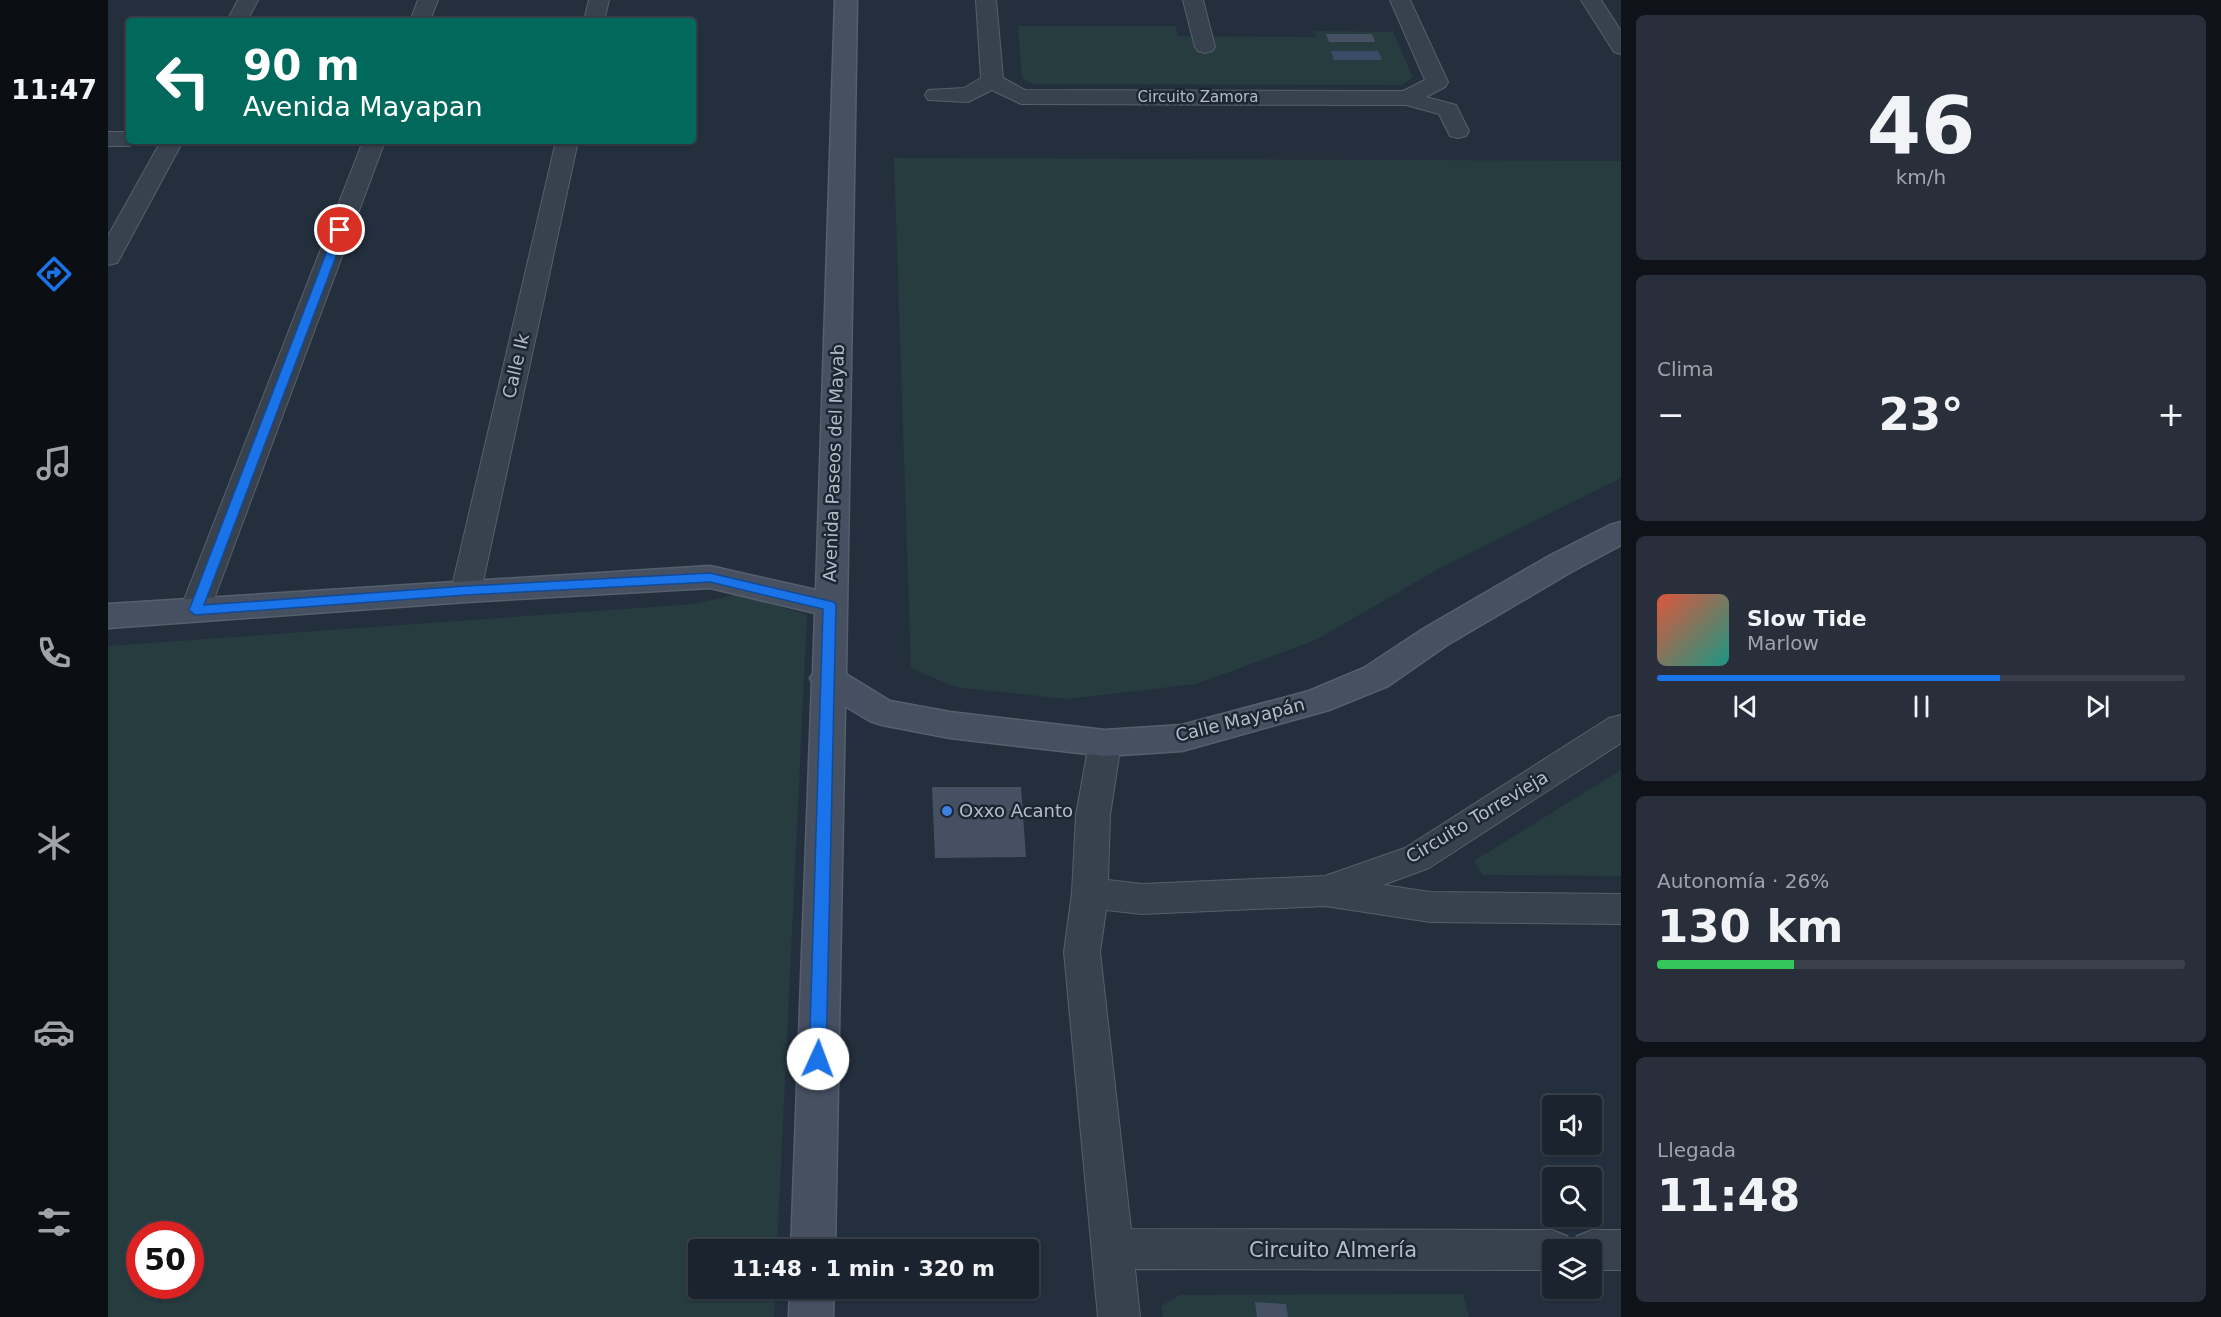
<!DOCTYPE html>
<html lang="es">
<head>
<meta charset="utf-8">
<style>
  :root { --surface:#1b232e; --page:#282f3a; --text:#f1f3f6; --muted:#a0a4aa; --line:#39404a; --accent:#1a73e8 }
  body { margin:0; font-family:"DejaVu Sans",sans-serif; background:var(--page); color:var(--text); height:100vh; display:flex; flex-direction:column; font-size:22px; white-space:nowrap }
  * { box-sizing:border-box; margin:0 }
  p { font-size:20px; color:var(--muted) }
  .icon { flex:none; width:33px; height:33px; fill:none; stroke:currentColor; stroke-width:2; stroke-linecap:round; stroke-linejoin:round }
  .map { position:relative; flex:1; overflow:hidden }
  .sheet { display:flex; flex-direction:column; gap:15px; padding:15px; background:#0f1319; width:600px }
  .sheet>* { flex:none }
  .guide { position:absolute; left:18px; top:18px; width:570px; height:126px; border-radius:6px; box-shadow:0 2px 4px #0004,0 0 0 2px var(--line); background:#00695c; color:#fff; overflow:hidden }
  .fabs { position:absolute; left:1434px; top:1095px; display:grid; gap:12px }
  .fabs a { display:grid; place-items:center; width:60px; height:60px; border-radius:6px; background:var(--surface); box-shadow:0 2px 4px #0004,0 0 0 2px var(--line); font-size:30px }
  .speed { position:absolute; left:18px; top:1221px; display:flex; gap:12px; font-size:30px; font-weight:700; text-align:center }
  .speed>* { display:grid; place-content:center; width:78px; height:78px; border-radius:50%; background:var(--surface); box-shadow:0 2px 4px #0004,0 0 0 2px var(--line); line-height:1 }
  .speed .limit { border:9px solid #d22; background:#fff; color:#111 }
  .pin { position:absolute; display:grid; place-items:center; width:51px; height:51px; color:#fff; margin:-26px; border:3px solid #fff; border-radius:50%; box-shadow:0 2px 6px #0007 }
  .me { position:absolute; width:66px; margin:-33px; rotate:2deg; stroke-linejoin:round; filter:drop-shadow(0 0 4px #0008) }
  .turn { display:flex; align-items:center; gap:21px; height:126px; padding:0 18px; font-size:27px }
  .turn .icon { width:78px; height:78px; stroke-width:2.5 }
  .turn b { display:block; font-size:42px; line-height:51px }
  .big { font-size:45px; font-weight:800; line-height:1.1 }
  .sheet .tile { flex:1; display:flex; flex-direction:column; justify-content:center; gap:9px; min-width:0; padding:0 21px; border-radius:9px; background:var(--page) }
  .sheet .dial { align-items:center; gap:0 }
  .dial b { font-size:78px; line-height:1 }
  .song { display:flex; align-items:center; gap:18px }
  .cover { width:72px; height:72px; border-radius:9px; background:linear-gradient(135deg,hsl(10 70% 55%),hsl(170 70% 35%)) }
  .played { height:6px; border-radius:3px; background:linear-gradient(90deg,var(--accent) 65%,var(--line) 65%) }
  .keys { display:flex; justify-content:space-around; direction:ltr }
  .heat { display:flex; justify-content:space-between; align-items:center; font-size:33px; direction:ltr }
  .charge { height:9px; border-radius:4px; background:linear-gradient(90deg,#34c759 26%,var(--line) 0) }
  .trip { position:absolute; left:580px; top:1239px; width:351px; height:60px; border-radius:6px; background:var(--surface); box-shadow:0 2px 4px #0004,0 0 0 2px var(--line); font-weight:800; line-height:60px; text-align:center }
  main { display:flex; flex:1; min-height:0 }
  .tabs { display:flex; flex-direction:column; width:108px; justify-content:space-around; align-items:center; background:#0b0e12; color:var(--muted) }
  .tabs .icon { width:42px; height:42px }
  .tabs .on { color:var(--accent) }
  .tabs b { font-size:27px; color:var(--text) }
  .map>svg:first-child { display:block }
  .green { fill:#263c3f; fill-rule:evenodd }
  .water { fill:#394c67 }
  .building { fill:#455162 }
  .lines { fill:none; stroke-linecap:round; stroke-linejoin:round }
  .street-casing { stroke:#565f6c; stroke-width:2 }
  .secondary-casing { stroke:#565f6c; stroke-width:3 }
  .street { fill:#38414e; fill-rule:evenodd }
  .secondary { fill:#465061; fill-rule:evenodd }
  .route { fill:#1a73e8; stroke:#114b97; stroke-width:1.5 }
  .shop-dot { fill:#3f7fe0; stroke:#1d2633; stroke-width:2 }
  .labels { text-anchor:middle; stroke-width:5; stroke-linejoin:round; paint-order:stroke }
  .far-street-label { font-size:15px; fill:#b4bcc9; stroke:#1d2633 }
  .street-label { font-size:18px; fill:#b4bcc9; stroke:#1d2633 }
  .poi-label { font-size:18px; fill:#b4bcc9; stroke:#1d2633; text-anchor:start }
  .near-street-label { font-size:21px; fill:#b4bcc9; stroke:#1d2633 }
</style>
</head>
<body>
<main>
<nav class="tabs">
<b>11:47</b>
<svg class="icon on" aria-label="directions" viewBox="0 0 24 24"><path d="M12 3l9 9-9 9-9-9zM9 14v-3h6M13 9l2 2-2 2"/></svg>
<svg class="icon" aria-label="music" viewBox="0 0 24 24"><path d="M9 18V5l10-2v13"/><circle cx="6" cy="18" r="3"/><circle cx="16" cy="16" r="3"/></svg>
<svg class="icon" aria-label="phone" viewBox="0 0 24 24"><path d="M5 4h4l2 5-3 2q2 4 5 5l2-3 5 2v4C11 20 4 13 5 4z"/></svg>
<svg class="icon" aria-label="climate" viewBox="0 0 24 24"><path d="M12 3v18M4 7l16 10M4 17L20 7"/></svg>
<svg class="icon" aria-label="car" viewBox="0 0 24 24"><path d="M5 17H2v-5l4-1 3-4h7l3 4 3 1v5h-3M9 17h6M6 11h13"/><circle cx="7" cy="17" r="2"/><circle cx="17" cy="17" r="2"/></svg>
<svg class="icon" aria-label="filters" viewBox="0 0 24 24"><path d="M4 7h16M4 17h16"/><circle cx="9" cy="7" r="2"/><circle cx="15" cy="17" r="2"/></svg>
</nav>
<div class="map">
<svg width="1513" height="1317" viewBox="0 0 1513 1317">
  <rect width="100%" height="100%" fill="#242f3e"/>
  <g class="green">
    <polygon points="910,26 1067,26 1071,36 1208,37 1207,31 1285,32 1305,77 1294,85 925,84 914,78"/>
    <polygon points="786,158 1513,161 1513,478 1332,568 1208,640 1088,684 959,699 847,687 803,668"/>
    <path d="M630 594 699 615 669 1249 591 1250V1288L668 1289 666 1317H0V646L586 604ZM32 1234H82V1286H32Z"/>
    <polygon points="1513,770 1513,876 1375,875 1366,861"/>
    <polygon points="1355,1294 1361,1317 1055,1317 1053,1306 1072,1295"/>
  </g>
  <polygon class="water" points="1223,51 1270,51 1274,60 1226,60"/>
  <g class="building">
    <polygon points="1218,34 1264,34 1267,42 1221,42"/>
    <polygon points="824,787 913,787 918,857 827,858"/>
    <polygon points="1147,1302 1178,1304 1180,1317 1149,1317"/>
  </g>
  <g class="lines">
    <defs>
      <g id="street">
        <polygon points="130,0 150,0 139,21 119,21"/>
        <polygon points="310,0 330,0 322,21 302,21"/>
        <polygon points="481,0 501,0 496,21 476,21"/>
        <polygon points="868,0 888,0 895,78 917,90 1295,91 1317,80 1282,0 1302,0 1340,82 1337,87 1318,97 1348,105 1361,131 1358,136 1350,138 1342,136 1331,114 1298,105 913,104 884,90 860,102 820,100 817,95 820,90 856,88 873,78"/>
        <polygon points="1075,0 1095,0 1107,47 1104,51 1097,53 1090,51 1087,47"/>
        <polygon points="1473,0 1493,0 1513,31 1513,54 1506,52"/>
        <polygon points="0,132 21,132 21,141 31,141 21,146 0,146"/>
        <polygon points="53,141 75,141 12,258 9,263 0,265 0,236"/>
        <polygon points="255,141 277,141 102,610 98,618 87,621 76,618 72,610"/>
        <polygon points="448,141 470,141 373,591 369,599 358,602 347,599 343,591"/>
        <polygon points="1513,715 1513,743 1321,868 1275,885 1322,892 1513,894 1513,924 1322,922 1217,906 1034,914 998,910 992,952 1023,1229 1444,1230 1459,1236 1464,1248 1469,1236 1484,1230 1513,1230 1513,1270 1484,1270 1484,1250 1444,1250 1444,1270 1027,1269 1032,1317 990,1317 956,952 964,893 968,815 981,743 985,734 997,730 1009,734 1013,743 1002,815 1000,880 1034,884 1217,876 1297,848 1501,718"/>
      </g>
      <g id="secondary">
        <polygon points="727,0 749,0 738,674 782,701 842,712 997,730 1074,725 1201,691 1256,668 1315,629 1441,556 1502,525 1513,522 1513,545 1463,572 1339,645 1280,686 1221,710 1074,751 997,756 842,738 774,725 762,721 737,706 727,1250 683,1250 704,682 702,678 705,674 707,613 602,588 358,602 0,628 0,604 602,566 708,590"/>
        <polygon points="682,1288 726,1288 725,1317 681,1317"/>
      </g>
    </defs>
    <use href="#street" class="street-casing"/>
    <use href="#secondary" class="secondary-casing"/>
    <use href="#street" class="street"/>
    <use href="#secondary" class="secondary"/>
  </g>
  <polygon class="route" points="232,227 238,230 96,605 358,586 602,573 726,602 728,605 718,1059 715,1064 710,1066 704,1064 701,1059 715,609 602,582 358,595 87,615 81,610 227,230"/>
  <circle class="shop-dot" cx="839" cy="811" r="6"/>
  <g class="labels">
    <g class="far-street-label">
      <text x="1090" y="102">Circuito Zamora</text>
    </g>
    <g class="street-label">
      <text transform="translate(408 366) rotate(-77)" y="6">Calle Ik</text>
      <text transform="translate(726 463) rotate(-88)" y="6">Avenida Paseos del Mayab</text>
      <text transform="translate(1132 720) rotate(-14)" y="6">Calle Mayapán</text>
      <text transform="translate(1369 817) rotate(-31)" y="6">Circuito Torrevieja</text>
    </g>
    <g class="poi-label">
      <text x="851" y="817">Oxxo Acanto</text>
    </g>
    <g class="near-street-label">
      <text x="1225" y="1257">Circuito Almería</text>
    </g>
  </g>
</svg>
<div class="fabs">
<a><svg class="icon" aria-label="sound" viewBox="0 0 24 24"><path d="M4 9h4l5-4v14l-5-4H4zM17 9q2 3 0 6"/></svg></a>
<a><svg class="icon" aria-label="search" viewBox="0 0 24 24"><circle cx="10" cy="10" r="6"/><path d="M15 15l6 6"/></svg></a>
<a><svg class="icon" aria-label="layers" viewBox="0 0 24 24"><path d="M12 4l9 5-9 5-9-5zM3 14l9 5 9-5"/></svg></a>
</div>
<div class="speed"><div class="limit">50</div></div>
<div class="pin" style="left:232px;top:230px;background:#d93025"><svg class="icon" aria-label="arrive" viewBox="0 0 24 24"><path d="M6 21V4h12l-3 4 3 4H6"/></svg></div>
<svg class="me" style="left:710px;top:1059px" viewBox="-20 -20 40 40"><circle r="19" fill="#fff"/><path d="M0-13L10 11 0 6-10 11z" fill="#1a73e8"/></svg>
<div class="trip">11:48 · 1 min · 320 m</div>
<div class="guide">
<div class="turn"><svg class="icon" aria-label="left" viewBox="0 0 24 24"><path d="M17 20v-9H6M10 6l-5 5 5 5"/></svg><div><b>90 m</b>Avenida Mayapan</div></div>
</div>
</div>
<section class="sheet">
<div class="tile dial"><b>46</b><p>km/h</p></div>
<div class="tile"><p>Clima</p>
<div class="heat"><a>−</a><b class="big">23°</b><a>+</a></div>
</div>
<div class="tile">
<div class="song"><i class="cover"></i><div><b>Slow Tide</b><p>Marlow</p></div></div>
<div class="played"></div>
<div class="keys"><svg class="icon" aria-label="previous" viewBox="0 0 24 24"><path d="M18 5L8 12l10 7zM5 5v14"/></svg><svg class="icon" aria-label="pause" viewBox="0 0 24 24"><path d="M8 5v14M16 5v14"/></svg><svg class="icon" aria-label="next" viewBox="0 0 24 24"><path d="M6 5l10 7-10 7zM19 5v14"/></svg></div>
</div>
<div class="tile"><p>Autonomía · 26%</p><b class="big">130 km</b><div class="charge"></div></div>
<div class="tile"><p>Llegada</p><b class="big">11:48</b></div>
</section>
</main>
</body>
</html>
